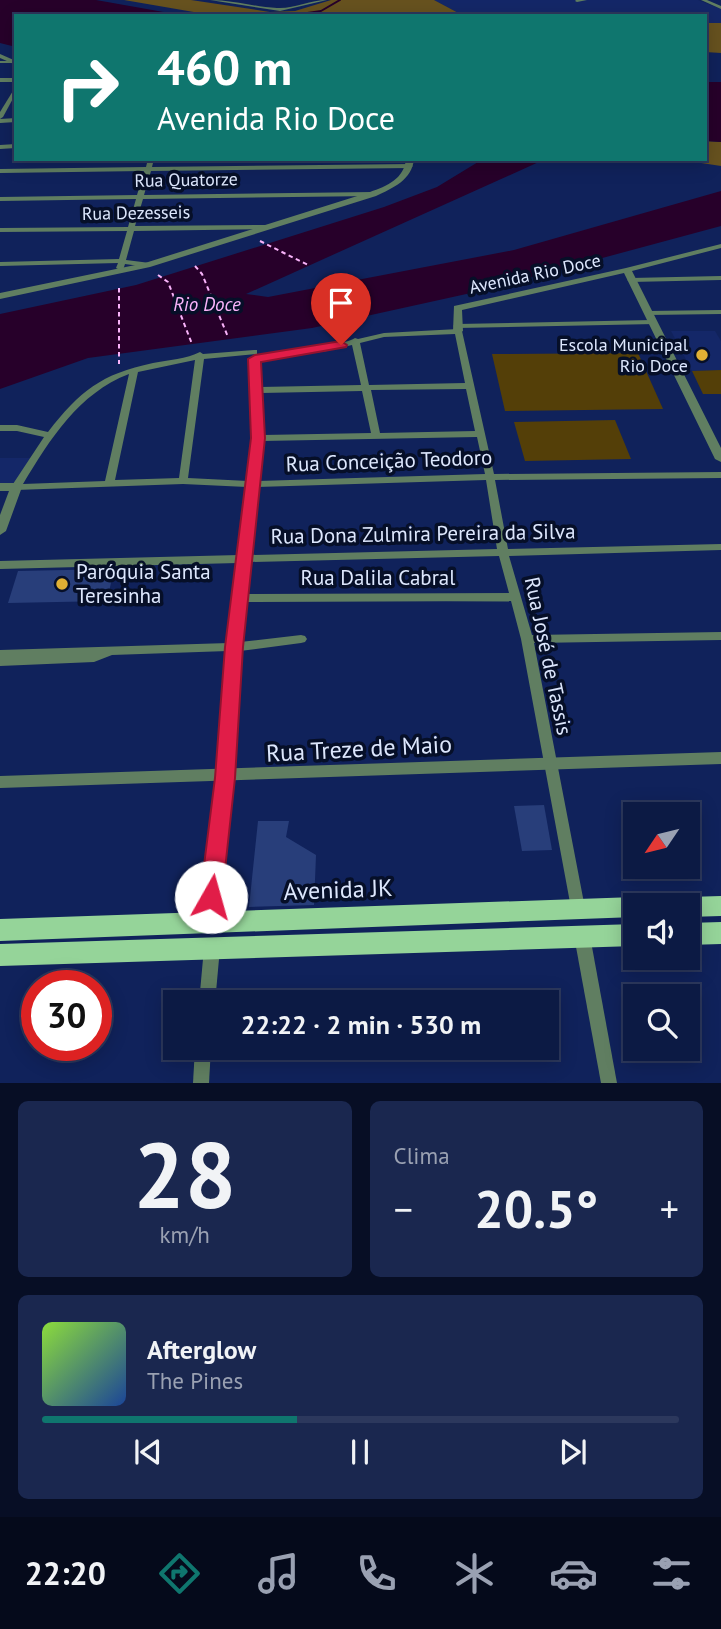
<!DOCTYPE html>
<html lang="pt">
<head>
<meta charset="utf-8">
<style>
  :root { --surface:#0c1a44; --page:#1a274f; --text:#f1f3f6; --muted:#9aa1b2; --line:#2c385d; --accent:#0f766e }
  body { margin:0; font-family:"PT Sans",sans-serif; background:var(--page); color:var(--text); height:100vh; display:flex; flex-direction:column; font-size:26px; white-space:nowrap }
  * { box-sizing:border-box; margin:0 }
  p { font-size:23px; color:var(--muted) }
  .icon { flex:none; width:38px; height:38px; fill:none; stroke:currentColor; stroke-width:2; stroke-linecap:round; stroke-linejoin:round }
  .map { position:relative; height:1083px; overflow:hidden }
  .drawer { display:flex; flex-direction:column; gap:18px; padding:18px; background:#070e25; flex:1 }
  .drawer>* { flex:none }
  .guide { position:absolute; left:14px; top:14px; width:693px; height:147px; border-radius:0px; box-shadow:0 4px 18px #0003,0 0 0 2px var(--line); background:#0f766e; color:#fff; overflow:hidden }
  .needle { width:46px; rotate:235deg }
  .fabs { position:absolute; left:623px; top:802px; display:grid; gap:14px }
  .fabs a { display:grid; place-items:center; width:77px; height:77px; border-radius:0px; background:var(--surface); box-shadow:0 4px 18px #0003,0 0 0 2px var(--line); font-size:35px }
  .speed { position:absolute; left:21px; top:970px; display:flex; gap:14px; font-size:35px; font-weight:700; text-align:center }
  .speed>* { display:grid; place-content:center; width:91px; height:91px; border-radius:50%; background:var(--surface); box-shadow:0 4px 18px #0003,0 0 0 2px var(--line); line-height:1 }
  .speed .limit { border:10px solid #d22; background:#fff; color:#111 }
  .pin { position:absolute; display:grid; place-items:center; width:60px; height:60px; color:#fff; margin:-72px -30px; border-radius:50% 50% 50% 0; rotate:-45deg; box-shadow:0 0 7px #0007 }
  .pin .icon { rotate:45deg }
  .me { position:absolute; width:77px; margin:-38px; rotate:7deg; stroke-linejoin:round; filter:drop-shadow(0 0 5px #0008) }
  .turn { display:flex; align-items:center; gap:24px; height:147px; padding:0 28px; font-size:32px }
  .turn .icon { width:91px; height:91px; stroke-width:2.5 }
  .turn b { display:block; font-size:49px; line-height:60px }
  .big { font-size:52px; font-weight:700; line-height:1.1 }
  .drawer .card { flex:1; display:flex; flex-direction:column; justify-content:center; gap:10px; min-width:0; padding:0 24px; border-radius:10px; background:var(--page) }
  .drawer .dial { align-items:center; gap:0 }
  .dial b { font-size:91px; line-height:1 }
  .song { display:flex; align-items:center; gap:21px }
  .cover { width:84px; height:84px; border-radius:10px; background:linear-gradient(135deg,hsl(90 70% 55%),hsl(220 70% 35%)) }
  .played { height:7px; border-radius:4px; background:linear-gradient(90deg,var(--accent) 40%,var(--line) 40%) }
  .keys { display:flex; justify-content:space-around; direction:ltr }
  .heat { display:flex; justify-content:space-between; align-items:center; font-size:38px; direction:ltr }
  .drawer .tiles { flex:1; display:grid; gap:18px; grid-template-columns:1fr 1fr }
  .card:last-child { grid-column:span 2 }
  .trip { position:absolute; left:163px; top:990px; width:396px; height:70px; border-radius:0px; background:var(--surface); box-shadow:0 4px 18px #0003,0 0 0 2px var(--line); font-weight:700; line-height:70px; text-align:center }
  .dock { display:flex; height:112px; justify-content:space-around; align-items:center; background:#050a1b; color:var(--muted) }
  .dock .icon { width:49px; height:49px }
  .dock .current { color:var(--accent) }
  .dock b { font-size:32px; color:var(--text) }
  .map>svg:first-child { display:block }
  .built { fill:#142768 }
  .green { fill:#543f08 }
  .forest { fill:#67521f }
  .water { fill:#27002a }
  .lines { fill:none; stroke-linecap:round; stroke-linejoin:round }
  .stream { stroke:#27002a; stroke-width:2 }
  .ferry { stroke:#f9b3fa; stroke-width:2; stroke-dasharray:4.5 3.5; stroke-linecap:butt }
  .building { fill:#283e7a }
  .minor { fill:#607e61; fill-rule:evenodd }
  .tertiary { fill:#607e61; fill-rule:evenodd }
  .primary { fill:#95d499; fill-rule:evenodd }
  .route { fill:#e11d48; stroke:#92132f; stroke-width:2 }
  .poi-dot { fill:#e0b034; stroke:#060f28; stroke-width:2.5 }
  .labels { text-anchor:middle; stroke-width:7; stroke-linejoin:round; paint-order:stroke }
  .far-street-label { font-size:18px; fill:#dde7fd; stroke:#060f28 }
  .far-poi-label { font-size:18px; fill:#dde7fd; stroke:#060f28; text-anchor:end }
  .far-water-label { font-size:19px; font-style:italic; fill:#f9b3fa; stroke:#060f28 }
  .street-label { font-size:21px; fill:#dde7fd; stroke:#060f28 }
  .poi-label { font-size:21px; fill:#dde7fd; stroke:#060f28; text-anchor:start }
  .near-street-label { font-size:24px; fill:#dde7fd; stroke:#060f28 }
</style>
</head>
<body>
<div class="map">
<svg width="721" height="1083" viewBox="0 0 721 1083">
  <rect width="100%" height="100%" fill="#10225b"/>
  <g class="built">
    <polygon points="434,0 698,0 721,9 721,23 705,23 705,16 464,16"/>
    <polygon points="671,331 715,331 721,341 721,370 692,371"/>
    <polygon points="0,458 31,458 16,484 0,484"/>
  </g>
  <g class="green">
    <polygon points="638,353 663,409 505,411 492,354"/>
    <polygon points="721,370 721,394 703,394 692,371"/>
    <polygon points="615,420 631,459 525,461 514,422"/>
  </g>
  <g class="forest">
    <polygon points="124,0 191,0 270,12 295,11 331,0 434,0 464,16 217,16"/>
    <polygon points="705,23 721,23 721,53 705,52"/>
    <polygon points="705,141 721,142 721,166 675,159 705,159"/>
  </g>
  <g class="water">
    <polygon points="0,0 96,0 186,16 16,16 16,47 0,43"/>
    <polygon points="705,82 721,82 721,142 705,141"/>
    <polygon points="483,159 555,159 541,161 246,294 268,297 514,250 721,191 721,226 480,291 312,328 88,358 0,389 0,314 136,285 384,207 437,187"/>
  </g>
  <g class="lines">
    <g class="stream">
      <polyline points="223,16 249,16"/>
      <polyline points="287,16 321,11 340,0"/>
    </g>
    <g class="ferry">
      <polyline points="260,241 308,265"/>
      <polyline points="195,266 202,274 228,337"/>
      <polyline points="158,275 168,282 192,344"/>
      <polyline points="119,288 119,364"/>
    </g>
  </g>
  <g class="building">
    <polygon points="114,569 107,601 8,603 18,571"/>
    <polygon points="544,805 552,850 522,851 514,806"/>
    <polygon points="258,821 289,821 286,837 316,855 314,905 249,907"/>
  </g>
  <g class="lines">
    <g class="minor">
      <path d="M210 0C233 0 255 7 277 8 294 9 310 0 327 0L280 11Z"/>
      <polygon points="576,0 587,0 577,2 575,1"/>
      <polygon points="701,0 707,0 721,6 721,9"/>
      <polygon points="0,61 14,61 16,63 0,63"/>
      <rect x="0" y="78" width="16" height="4"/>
      <polygon points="16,86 16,93 3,117 0,119 0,112"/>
      <polygon points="16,118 16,122 0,123 0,119"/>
      <polygon points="148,159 154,159 152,167 410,164 413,166 410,168 151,171 144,195 373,192 376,194 373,196 143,199 135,226 270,225 273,227 270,229 134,231 126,260 150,263 151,265 147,267 125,264 123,270 120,270 116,268 118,263 0,266 0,262 119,259 127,231 0,232 0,228 128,227 136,199 0,201 0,197 137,195 144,171 0,173 0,169 146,167"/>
      <polygon points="721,276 721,280 631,282 627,280 631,278"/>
      <polygon points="721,310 721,314 648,315 644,313 648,311"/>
      <polygon points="652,320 655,320 655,324 457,328 453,326 457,324"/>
      <path d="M458 329 462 331 494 474 721 472V478L495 480 508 549 721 544V550L509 556 532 635 721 632V640L534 643 585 908 583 913 578 915 573 913 571 908 521 639 511 601 245 602 240 642 301 635 305 636 307 639 305 642 301 643 240 651 232 778 215 920 213 925 208 927 203 925 201 920 218 778 228 651 112 655 94 662 0 666V650L229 643 238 563 0 569V561L239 555 247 487 183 484 16 490 11 487 44 437 17 431H0V425H17L48 432C80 391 101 374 153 363 168 360 187 359 200 352L203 354 254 350H257V354L204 359 188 478 248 481 253 438 252 357C270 357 343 346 355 338L358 339 384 333ZM455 334 465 383 369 385 360 343 384 337ZM352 345 361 385 260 387 259 361 327 351ZM195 360 179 478 115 480 138 372ZM129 374 105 481 23 484C50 439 79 393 129 374ZM466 389 475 431 380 433 371 390ZM362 391 371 433 263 435 261 393ZM477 437 485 474 258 481 262 441ZM486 480 497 549 250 555 257 487ZM499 556 509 593 246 594 249 562Z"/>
      <polygon points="582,929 587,931 590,936 617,1083 601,1083 574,936 577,931"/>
      <polygon points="212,941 217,943 220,948 215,1003 199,1003 204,948 207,943"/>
      <polygon points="195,1048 211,1048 209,1083 193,1083"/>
    </g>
    <g class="tertiary">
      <polygon points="0,54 16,61 16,65 0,58"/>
      <polygon points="16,144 16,148 0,149 0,145"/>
      <path d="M406 159H414C412 180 393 188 376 196L150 267 0 299V293L145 263 370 192C387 186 404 179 406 159Z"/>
      <polygon points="721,244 721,248 632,271 721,448 721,462 715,459 624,273 462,310 463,331 458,334 453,331 454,306 626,268"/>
      <polygon points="0,483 16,483 22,487 6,531 0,535 0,515 9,491 0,491"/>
      <polygon points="721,752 721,764 0,788 0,776"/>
    </g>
    <g class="primary">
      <polygon points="721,896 721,916 688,917 688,905 678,905 680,900 688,897"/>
      <polygon points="635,897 643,900 645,905 635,905 635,917 0,941 0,919"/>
      <polygon points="721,922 721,944 688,945 688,923"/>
      <polygon points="635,924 635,946 0,966 0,944"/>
    </g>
  </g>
  <polygon class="route" points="341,341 347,345 346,347 261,362 265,438 243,647 235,778 222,897 219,904 211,907 203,904 200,897 215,778 225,647 251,438 248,359 255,355"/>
  <g class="poi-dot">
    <circle cx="702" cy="355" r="7"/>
    <circle cx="62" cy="584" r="7"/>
  </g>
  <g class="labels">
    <g class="far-street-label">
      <text transform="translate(186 180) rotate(-1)" y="6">Rua Quatorze</text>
      <text transform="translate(136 213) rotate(-1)" y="6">Rua Dezesseis</text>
      <text transform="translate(535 274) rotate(-12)" y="6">Avenida Rio Doce</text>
    </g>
    <g class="far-poi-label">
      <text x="688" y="351">Escola Municipal<tspan x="688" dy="21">Rio Doce</tspan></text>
    </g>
    <g class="far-water-label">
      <text x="207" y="311">Rio Doce</text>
    </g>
    <g class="street-label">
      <text transform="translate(389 461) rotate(-2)" y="7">Rua Conceição Teodoro</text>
      <text transform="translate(423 534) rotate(-1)" y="7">Rua Dona Zulmira Pereira da Silva</text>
      <text x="378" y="585">Rua Dalila Cabral</text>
      <text transform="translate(548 656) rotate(78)" y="7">Rua José de Tassis</text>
    </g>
    <g class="poi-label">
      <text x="76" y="579">Paróquia Santa<tspan x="76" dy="24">Teresinha</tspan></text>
    </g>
    <g class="near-street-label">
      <text transform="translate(359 749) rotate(-3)" y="8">Rua Treze de Maio</text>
      <text transform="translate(338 890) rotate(-2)" y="8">Avenida JK</text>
    </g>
  </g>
</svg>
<div class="fabs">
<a><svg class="needle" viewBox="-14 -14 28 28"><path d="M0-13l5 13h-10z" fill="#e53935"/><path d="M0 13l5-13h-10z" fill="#9aa1b2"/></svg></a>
<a><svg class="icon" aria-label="sound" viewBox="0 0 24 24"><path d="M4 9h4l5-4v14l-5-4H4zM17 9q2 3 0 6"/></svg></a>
<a><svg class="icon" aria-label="search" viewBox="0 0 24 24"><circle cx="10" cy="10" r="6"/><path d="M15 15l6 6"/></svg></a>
</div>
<div class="speed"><div class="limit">30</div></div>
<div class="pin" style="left:341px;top:345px;background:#d93025"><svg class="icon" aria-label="arrive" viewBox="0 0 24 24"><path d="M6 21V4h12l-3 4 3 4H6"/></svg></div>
<svg class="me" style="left:211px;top:897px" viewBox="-20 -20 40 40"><circle r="19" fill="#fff"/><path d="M0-13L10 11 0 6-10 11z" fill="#e11d48"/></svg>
<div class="trip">22:22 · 2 min · 530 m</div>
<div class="guide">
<div class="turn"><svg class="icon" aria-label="right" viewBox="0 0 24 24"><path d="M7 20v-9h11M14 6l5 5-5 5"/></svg><div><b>460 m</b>Avenida Rio Doce</div></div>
</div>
</div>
<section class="drawer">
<div class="tiles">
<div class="card dial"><b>28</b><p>km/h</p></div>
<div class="card"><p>Clima</p>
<div class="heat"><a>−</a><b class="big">20.5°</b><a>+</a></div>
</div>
<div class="card">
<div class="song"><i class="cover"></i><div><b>Afterglow</b><p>The Pines</p></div></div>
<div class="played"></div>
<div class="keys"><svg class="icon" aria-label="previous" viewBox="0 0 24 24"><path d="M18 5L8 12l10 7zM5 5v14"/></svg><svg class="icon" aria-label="pause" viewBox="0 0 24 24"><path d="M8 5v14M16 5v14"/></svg><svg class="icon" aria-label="next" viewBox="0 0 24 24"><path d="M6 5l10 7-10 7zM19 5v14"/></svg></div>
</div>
</div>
</section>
<nav class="dock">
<b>22:20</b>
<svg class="icon current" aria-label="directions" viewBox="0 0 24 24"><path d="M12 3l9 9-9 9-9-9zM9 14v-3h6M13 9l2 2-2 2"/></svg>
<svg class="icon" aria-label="music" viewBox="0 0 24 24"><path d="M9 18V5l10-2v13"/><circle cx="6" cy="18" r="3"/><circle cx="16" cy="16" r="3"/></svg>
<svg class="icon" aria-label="phone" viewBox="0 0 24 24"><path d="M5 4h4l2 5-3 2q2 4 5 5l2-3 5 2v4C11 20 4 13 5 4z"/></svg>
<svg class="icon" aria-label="climate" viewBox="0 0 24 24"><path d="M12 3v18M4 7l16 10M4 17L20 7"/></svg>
<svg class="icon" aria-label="car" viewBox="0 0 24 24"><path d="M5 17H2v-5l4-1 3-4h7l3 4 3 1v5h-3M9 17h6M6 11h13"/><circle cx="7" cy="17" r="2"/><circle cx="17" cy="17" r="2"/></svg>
<svg class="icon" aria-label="filters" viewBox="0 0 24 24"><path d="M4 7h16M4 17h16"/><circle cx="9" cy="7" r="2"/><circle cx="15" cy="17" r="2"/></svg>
</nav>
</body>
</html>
